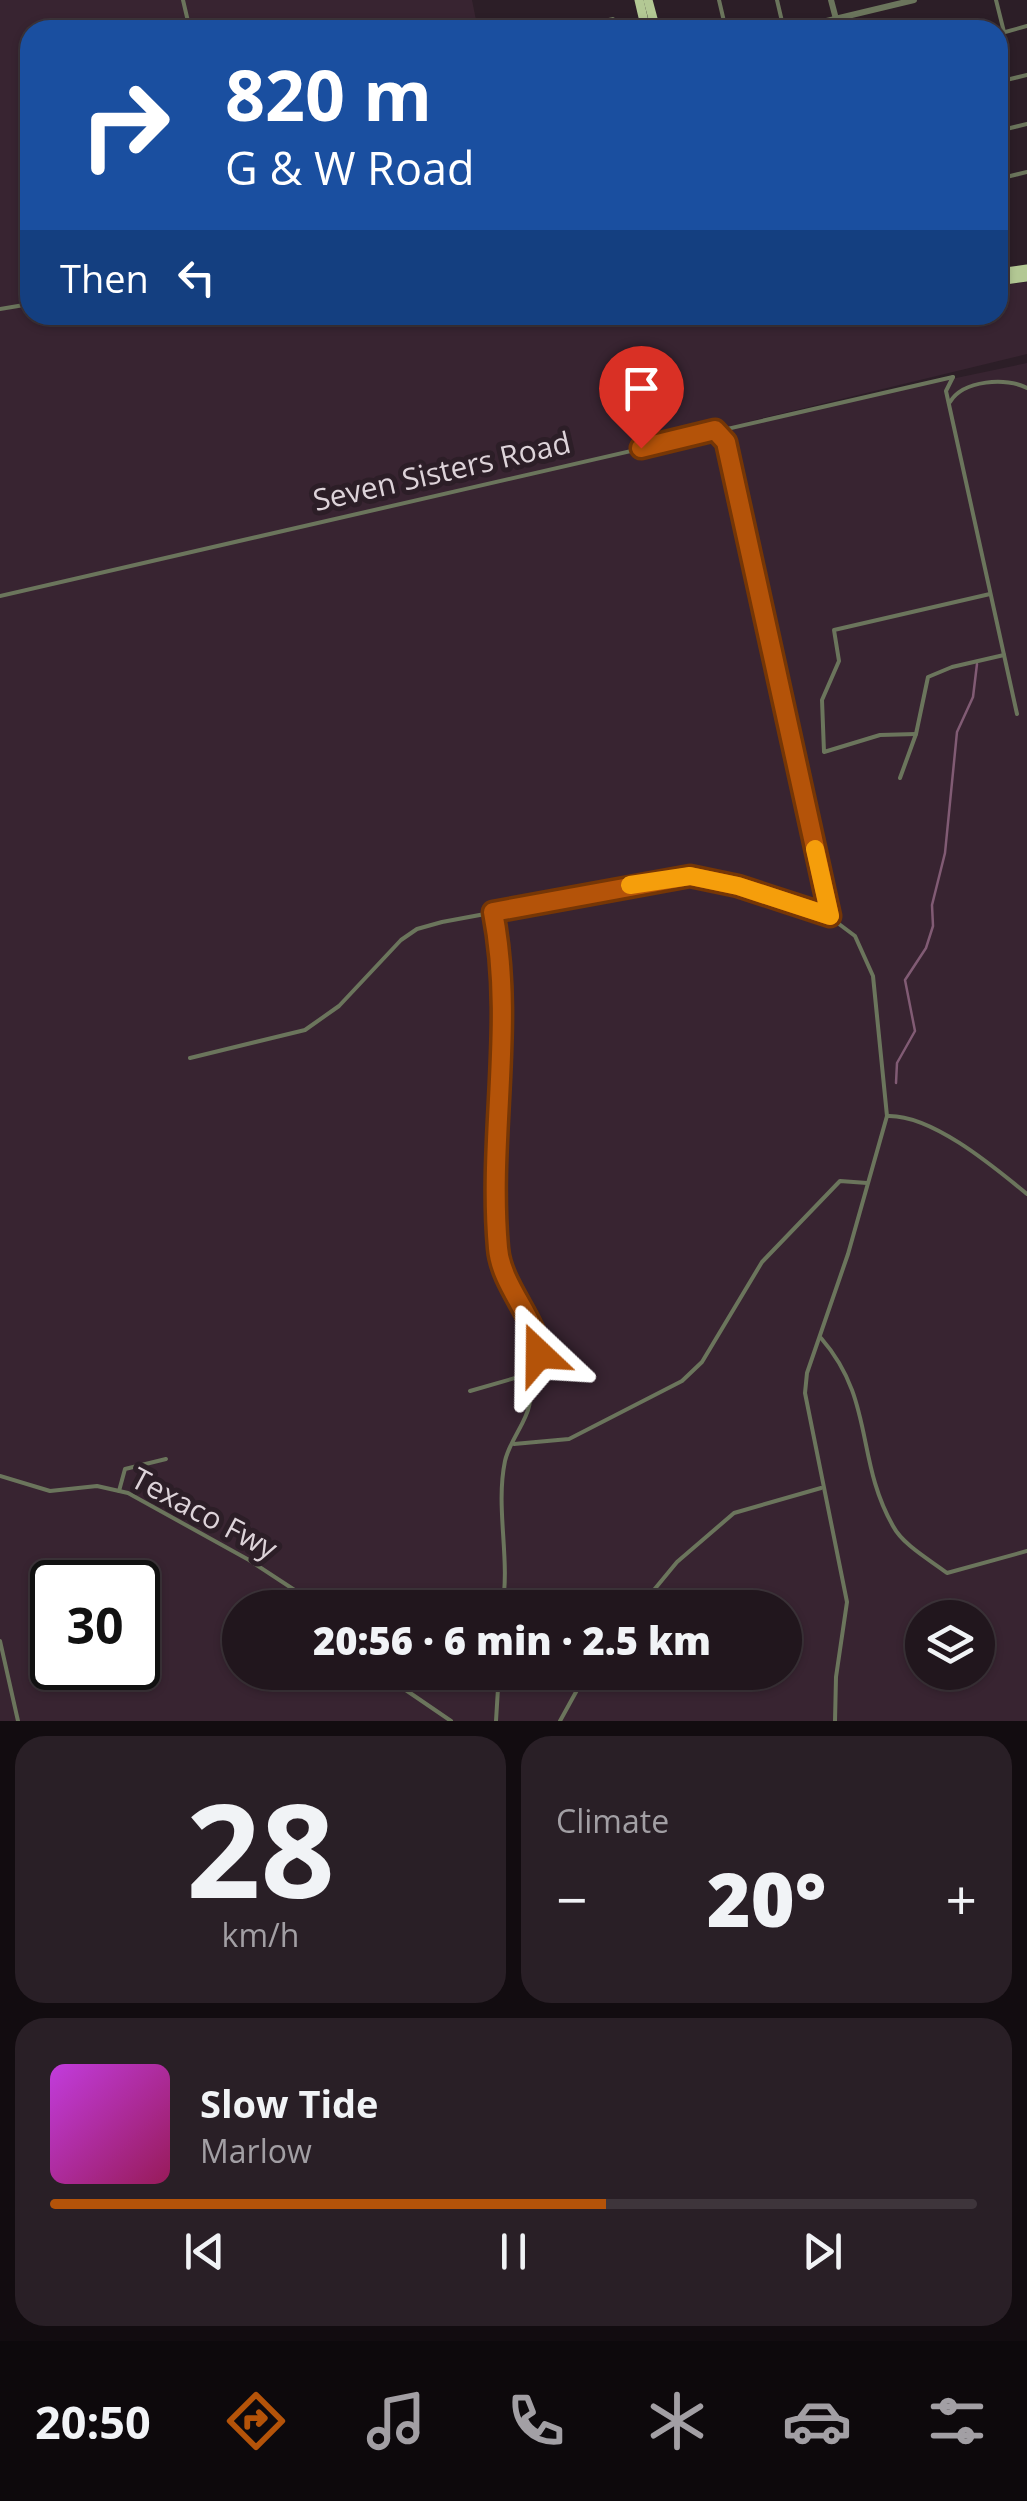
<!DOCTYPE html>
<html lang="en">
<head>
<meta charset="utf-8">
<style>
  :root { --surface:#21161d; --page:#291f26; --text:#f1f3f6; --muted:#a29fa4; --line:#3e353b; --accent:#b45309 }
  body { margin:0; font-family:"Open Sans",sans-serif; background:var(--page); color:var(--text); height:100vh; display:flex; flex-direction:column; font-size:38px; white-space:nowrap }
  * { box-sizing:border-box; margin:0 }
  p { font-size:32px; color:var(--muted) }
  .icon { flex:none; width:55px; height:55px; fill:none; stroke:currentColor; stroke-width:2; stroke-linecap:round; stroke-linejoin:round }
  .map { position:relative; height:1721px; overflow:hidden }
  .panel { display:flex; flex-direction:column; gap:15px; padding:15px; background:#120c10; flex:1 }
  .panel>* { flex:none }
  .top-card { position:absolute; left:20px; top:20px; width:988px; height:305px; border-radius:30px; box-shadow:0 2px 8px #0004,0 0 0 2px var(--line); background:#1a4fa0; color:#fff; overflow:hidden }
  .buttons { position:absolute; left:905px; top:1600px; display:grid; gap:20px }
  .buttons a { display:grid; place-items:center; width:90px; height:90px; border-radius:50%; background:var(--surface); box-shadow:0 2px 8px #0004,0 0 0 2px var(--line); font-size:50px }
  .speed { position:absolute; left:30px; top:1560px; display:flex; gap:20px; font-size:50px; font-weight:700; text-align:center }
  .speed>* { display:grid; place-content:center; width:130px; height:130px; border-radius:50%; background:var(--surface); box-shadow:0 2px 8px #0004,0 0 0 2px var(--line); line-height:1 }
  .speed .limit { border:5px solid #111; border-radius:15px; background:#fff; color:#111 }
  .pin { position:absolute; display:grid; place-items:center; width:85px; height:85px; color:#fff; margin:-102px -42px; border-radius:50% 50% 50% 0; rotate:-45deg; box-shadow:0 0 10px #0007 }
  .pin .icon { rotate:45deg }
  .me { position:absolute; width:110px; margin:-55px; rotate:337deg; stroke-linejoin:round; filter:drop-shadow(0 0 8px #0008) }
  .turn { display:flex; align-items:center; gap:35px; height:210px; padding:0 40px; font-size:45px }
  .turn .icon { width:130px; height:130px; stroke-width:2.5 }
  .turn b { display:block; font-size:70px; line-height:85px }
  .then { display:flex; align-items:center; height:95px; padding:0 40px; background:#0003; gap:20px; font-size:38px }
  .big { font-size:75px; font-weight:800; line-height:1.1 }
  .panel .widget { flex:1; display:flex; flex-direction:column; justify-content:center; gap:15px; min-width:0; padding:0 35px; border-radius:30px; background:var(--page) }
  .panel .dial { align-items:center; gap:0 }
  .dial b { font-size:130px; line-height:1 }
  .song { display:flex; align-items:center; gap:30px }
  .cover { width:120px; height:120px; border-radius:15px; background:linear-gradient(135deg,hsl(290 70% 55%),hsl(330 70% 35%)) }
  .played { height:10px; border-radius:5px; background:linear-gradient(90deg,var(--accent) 60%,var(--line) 60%) }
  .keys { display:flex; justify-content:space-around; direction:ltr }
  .heat { display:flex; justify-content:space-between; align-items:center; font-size:55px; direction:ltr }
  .panel .tiles { flex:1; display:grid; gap:15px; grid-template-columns:1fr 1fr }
  .widget:last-child { grid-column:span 2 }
  .trip { position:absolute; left:222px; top:1590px; width:580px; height:100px; border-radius:50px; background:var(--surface); box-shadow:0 2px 8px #0004,0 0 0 2px var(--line); font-weight:800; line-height:100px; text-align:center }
  .dock { display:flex; height:160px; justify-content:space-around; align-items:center; background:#0d090c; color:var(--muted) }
  .dock .icon { width:70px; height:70px }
  .dock .active { color:var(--accent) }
  .dock b { font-size:45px; color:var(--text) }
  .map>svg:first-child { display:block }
  .built { fill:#382431; fill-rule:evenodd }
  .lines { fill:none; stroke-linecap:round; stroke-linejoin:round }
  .stream { stroke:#815b74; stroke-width:2.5 }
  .minor { stroke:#6b755c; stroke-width:4 }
  .tertiary { stroke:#6b755c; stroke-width:6 }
  .primary { stroke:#b3c894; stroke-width:9 }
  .route-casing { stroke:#753606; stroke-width:25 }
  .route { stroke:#b45309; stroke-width:18 }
  .slow { stroke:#f59e0b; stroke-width:18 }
  .labels { text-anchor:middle; stroke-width:10; stroke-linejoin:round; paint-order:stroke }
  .street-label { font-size:30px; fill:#ddd3d9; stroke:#2c1e27 }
</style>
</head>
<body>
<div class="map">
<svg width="1027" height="1721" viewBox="0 0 1027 1721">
  <rect width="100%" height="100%" fill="#2c1e27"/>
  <path class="built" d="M0 0H472L478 30H30V315H998V286L1027 282V354L746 422 1027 363V1721H0ZM52 1582H138V1668H52ZM240 1608H785V1672H240ZM922 1618H978V1672H922Z"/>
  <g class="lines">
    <polyline class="stream" points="896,1083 897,1063 915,1031 905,980 926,948 933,926 932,905 945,853 957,732 973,697 977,664"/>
    <g class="minor">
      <polyline points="183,0 190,30"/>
      <polyline points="719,0 726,30"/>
      <polyline points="777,0 784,30"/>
      <polyline points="996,0 1004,32"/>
      <polyline points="836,19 839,30"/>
      <polyline points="567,30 613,19"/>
      <polyline points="998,34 1027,26"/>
      <polyline points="998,82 1027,75"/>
      <polyline points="998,131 1027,124"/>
      <polyline points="998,179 1027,172"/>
      <polyline points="998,200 1002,218"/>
      <polyline points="0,309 30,304"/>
      <polyline points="953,377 946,391 1017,714"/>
      <path d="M950 402C963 380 1007 377 1027 388"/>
      <polyline points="715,430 729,450 830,914"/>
      <polyline points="0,596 953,377"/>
      <polyline points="916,734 880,735 824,752 822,700 839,661 834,630 990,594"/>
      <polyline points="900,778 916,734 928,677 952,667 1004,655"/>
      <path d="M493 912 504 983 501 1122 492 1177 498 1248 504 1279 540 1351 522 1376C545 1407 512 1430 505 1461 495 1509 511 1560 502 1608"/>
      <polyline points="190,1058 305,1030 339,1006 401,940 417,929 442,922 690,876 823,912 855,936 873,976 887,1116 848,1254 807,1373 805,1393 847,1602 836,1677 835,1721"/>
      <path d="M887 1116C931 1114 993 1166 1027 1194"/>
      <path d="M821 1338C875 1400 855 1459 893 1526 903 1545 930 1560 947 1573L1027 1551"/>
      <polyline points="470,1391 522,1376"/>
      <polyline points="514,1444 569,1439 682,1381 702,1362 762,1262 840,1181 867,1183"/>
      <polyline points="0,1476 50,1491 97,1486 128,1493 249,1560 322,1608"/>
      <polyline points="119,1491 125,1469 166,1459"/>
      <polyline points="639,1608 677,1562 734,1513 821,1488"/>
      <polyline points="0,1641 18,1721"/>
      <polyline points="388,1672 394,1682 451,1721"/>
      <polyline points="496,1721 499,1672"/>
      <polyline points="560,1721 587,1672"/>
    </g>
    <g class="tertiary">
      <polyline points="831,0 836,19"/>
      <polyline points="789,30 914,0"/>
    </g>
    <g class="primary">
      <polyline points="639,0 646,30"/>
      <polyline points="648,0 656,30"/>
      <polyline points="998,273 1027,269"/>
      <polyline points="998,281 1027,277"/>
    </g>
  </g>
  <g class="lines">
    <defs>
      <path id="route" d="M539 1354C539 1321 501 1287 498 1248 488 1136 515 1024 493 912L690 876 738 886 830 916 726 442 715 430 641 448"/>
    </defs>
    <use href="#route" class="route-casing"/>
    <use href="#route" class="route"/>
    <polyline class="slow" points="630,885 690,876 738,886 830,916 815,849"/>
  </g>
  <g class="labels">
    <g class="street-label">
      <text transform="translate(442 472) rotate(-13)" y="10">Seven Sisters Road</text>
      <text transform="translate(204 1514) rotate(28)" y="10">Texaco Fwy</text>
    </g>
  </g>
</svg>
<div class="buttons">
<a><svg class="icon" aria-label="layers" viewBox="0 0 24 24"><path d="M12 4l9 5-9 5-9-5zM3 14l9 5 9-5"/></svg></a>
</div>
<div class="speed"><div class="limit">30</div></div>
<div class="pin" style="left:641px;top:448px;background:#d93025"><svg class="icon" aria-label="arrive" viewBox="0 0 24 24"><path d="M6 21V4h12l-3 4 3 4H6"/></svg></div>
<svg class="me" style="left:539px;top:1354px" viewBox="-20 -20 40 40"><path d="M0-17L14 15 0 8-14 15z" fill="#b45309" stroke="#fff" stroke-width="4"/></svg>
<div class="trip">20:56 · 6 min · 2.5 km</div>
<div class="top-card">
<div class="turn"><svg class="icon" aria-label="right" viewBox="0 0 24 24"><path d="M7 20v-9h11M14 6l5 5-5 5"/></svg><div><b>820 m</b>G &amp; W Road</div></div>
<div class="then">Then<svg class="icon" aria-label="left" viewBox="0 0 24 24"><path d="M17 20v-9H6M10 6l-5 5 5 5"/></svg></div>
</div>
</div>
<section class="panel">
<div class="tiles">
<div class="widget dial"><b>28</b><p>km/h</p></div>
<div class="widget"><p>Climate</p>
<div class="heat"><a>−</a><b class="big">20°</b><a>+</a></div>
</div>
<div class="widget">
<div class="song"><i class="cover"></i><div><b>Slow Tide</b><p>Marlow</p></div></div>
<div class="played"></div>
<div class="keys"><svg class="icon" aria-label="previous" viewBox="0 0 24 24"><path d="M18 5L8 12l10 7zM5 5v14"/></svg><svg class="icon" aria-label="pause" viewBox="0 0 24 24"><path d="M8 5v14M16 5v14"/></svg><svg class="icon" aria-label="next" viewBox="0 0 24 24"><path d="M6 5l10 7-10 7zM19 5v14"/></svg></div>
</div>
</div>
</section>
<nav class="dock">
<b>20:50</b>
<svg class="icon active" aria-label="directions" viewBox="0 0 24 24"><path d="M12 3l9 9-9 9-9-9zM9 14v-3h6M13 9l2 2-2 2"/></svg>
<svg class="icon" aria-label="music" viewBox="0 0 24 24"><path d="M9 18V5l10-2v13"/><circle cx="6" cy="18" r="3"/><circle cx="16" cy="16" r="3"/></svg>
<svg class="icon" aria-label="phone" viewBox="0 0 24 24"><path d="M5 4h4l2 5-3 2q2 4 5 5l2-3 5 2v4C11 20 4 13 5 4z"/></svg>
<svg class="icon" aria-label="climate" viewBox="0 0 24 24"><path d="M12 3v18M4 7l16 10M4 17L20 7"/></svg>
<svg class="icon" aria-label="car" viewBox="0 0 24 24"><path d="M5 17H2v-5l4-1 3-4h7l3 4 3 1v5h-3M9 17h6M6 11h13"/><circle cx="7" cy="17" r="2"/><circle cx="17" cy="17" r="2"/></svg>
<svg class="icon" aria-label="filters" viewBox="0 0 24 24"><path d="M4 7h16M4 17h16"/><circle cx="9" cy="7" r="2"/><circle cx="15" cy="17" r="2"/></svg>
</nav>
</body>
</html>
